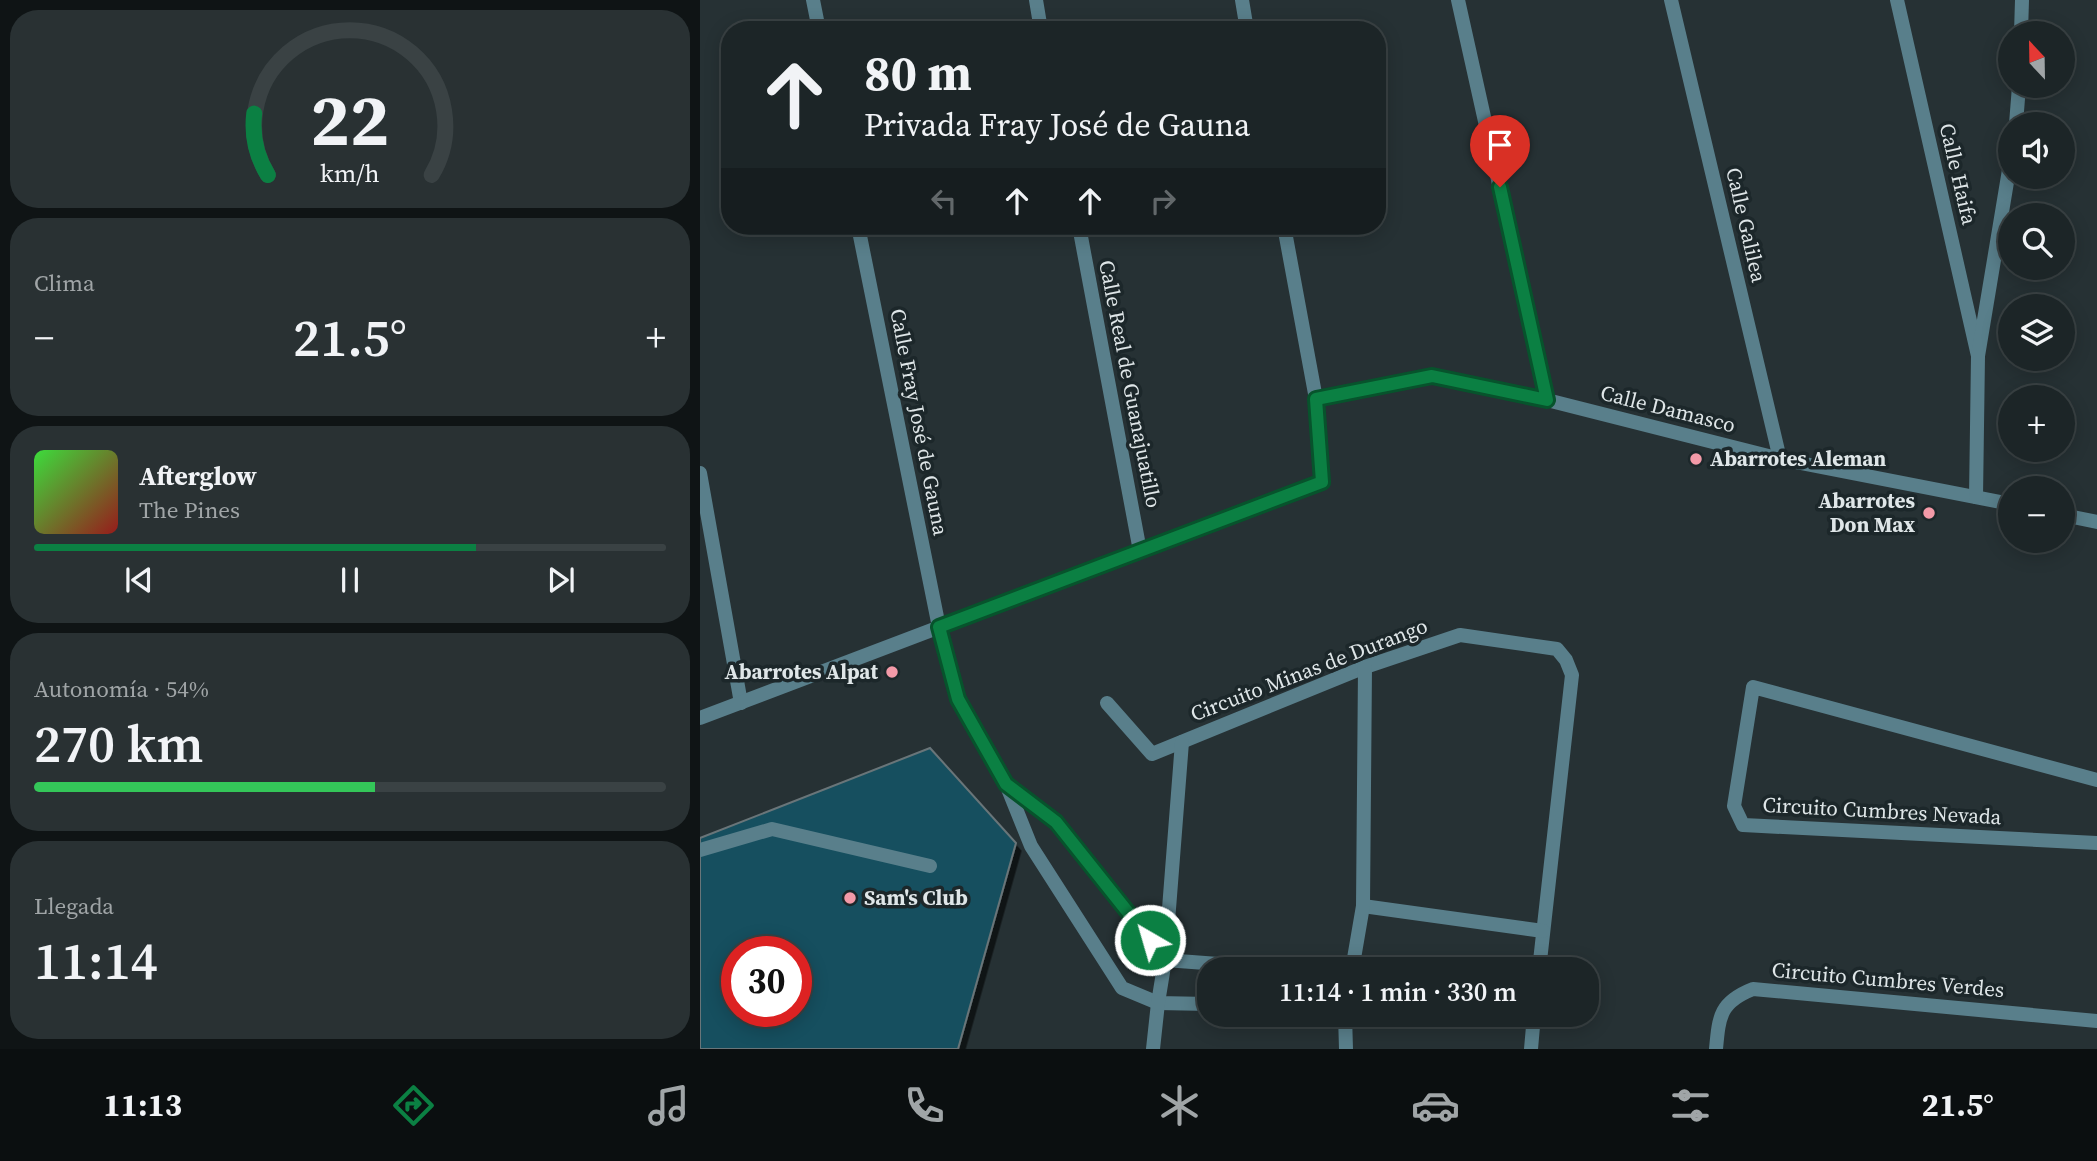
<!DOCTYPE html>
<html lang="es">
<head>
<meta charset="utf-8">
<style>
  :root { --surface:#1c2527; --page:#293133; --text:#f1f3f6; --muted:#a0a5a7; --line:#3a4244; --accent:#0b8043 }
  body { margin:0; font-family:"Source Serif 4",serif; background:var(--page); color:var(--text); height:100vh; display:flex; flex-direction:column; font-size:26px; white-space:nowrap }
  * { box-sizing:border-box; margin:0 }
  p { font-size:23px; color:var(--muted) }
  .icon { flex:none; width:38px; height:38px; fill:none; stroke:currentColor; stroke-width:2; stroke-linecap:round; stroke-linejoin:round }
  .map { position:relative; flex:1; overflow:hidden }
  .panel { display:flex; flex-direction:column; gap:10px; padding:10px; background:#0f1415; width:700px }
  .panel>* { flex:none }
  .guide { position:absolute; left:21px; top:21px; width:665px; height:214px; border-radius:28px; box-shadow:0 4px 18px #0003,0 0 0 2px var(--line); background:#1c2527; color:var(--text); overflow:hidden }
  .needle { width:46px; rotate:338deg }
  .controls { position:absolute; left:1298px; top:21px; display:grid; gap:14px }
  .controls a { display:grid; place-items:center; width:77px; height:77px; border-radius:50%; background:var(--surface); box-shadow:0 4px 18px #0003,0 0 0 2px var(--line); font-size:35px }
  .speed { position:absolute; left:21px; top:936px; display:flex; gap:14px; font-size:35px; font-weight:700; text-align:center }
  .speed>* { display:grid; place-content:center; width:91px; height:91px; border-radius:50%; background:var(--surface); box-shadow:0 4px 18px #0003,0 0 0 2px var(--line); line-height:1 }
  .speed .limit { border:10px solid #d22; background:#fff; color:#111 }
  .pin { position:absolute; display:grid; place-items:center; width:60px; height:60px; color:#fff; margin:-72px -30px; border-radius:50% 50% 50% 0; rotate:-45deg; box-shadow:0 0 7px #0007 }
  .pin .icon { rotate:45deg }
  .me { position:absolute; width:77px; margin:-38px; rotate:322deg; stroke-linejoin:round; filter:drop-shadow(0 0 5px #0008) }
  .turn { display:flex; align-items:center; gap:24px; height:147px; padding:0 28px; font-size:32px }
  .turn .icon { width:91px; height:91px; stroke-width:2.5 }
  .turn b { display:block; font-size:49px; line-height:60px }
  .lanes { display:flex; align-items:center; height:66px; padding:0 28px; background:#0003; justify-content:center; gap:35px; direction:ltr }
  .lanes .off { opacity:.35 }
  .big { font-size:52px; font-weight:600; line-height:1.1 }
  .panel .widget { flex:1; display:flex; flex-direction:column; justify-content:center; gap:10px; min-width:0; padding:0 24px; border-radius:28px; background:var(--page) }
  .panel .dial { align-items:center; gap:0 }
  .dial svg { height:182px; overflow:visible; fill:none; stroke:var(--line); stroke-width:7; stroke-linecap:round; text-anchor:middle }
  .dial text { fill:var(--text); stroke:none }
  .song { display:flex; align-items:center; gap:21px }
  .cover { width:84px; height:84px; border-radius:10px; background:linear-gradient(135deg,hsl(120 70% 55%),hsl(0 70% 35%)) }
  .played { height:7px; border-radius:4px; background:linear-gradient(90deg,var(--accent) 70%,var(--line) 70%) }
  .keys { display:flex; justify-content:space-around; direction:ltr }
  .heat { display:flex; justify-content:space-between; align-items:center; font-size:38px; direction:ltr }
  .charge { height:10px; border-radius:5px; background:linear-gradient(90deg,#34c759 54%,var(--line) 0) }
  .trip { position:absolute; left:497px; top:957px; width:402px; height:70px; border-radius:28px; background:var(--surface); box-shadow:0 4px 18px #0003,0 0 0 2px var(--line); font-weight:600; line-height:70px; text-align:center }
  .tabs { display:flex; height:112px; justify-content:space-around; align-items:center; background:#0b0f10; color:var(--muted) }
  .tabs .icon { width:49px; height:49px }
  .tabs .selected { color:var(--accent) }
  .tabs b { font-size:32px; color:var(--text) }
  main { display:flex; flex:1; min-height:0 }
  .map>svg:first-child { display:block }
  .building { fill:#17505f; stroke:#697579; stroke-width:2; fill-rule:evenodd; filter:url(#shadow) }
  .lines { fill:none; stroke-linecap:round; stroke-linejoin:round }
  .lane { stroke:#597f8b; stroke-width:14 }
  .street { stroke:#597f8b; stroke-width:14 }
  .route-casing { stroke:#07532c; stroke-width:18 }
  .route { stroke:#0b8043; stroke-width:12 }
  .poi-dot { fill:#f39aa8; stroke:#1c272a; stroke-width:2.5 }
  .labels { text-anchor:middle; stroke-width:7; stroke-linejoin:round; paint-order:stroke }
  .street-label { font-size:21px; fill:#dfe6e8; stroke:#1c272a }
  .poi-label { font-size:21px; font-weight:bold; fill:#dfe6e8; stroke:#1c272a; text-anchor:start }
</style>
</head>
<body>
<main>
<section class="panel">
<div class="widget dial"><svg viewBox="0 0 100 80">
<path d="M14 69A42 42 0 1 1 86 69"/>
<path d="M14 69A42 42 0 0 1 8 42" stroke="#0b8043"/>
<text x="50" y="56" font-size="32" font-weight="700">22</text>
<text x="50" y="72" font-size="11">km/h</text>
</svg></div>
<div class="widget"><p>Clima</p>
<div class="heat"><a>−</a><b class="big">21.5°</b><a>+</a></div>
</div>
<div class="widget">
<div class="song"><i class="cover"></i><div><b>Afterglow</b><p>The Pines</p></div></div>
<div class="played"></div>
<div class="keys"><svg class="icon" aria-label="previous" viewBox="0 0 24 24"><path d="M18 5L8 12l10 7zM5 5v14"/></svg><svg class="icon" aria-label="pause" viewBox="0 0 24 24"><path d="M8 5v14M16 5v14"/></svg><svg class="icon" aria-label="next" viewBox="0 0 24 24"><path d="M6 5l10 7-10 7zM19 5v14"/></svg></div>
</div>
<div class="widget"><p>Autonomía · 54%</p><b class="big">270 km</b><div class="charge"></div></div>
<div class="widget"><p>Llegada</p><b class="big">11:14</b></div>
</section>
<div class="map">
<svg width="1397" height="1049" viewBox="0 0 1397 1049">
  <defs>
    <filter id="shadow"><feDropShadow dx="4.5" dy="8" stdDeviation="0" flood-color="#0009"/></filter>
  </defs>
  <rect width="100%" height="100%" fill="#263134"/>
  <path class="building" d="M230 748 316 843 258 1049H0V838ZM37 952H96V1012H37Z"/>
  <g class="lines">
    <polyline class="lane" points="0,850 72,829 230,866"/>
    <g class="street">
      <polyline points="113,0 119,30"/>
      <polyline points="336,0 341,30"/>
      <polyline points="542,0 547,30"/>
      <polyline points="758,0 847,400"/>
      <polyline points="971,0 1080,459"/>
      <polyline points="1197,0 1278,356"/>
      <polyline points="1321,33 1322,0"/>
      <polyline points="1316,124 1319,86"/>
      <polyline points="158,226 239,627 259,699 306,784 331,846 422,988 458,1003 509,1004"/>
      <polyline points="379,226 440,551"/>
      <polyline points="616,399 732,376 847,400 1080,459 1311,504"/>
      <polyline points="0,473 41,703"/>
      <polyline points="1276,497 1278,356 1311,158"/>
      <polyline points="1363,515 1397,522"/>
      <polyline points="407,703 452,754 665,667 760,635 857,649 866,660 872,675 839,970"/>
      <polyline points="0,718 622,482 616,399 584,226"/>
      <polyline points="1397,780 1053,687 1034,806 1043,825 1397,843"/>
      <polyline points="307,785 356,822 465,960 598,970"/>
      <polyline points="663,906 843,931"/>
      <polyline points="652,970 663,906 665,667"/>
      <polyline points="620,1015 644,1023"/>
      <polyline points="645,1015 646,1049"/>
      <polyline points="453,1049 458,1003 465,960 482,742"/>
      <polyline points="831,1049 834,1015"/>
      <path d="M1016 1049C1019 1016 1020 1002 1053 989L1397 1021"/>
    </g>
  </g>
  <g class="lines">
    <defs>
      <polyline id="route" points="450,940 356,822 306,784 258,699 239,627 622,482 616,399 732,376 847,400 800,187"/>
    </defs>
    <use href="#route" class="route-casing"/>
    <use href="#route" class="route"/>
  </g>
  <g class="poi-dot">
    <circle cx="996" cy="459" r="7"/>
    <circle cx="1229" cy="513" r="7"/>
    <circle cx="192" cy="672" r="7"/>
    <circle cx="150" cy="898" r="7"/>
  </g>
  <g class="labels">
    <g class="street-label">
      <text transform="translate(1258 174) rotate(77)" y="7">Calle Haifa</text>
      <text transform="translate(1046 225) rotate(77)" y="7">Calle Galilea</text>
      <text transform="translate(430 384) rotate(79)" y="7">Calle Real de Guanajuatillo</text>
      <text transform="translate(968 409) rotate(14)" y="7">Calle Damasco</text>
      <text transform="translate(219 422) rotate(79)" y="7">Calle Fray José de Gauna</text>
      <text transform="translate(609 670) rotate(-21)" y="7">Circuito Minas de Durango</text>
      <text transform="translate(1182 811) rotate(3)" y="7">Circuito Cumbres Nevada</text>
      <text transform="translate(1188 980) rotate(5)" y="7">Circuito Cumbres Verdes</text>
    </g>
    <g class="poi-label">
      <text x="1010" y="466">Abarrotes Aleman</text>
      <text x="1215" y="508" text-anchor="end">Abarrotes<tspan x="1215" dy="24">Don Max</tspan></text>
      <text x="178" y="679" text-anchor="end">Abarrotes Alpat</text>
      <text x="164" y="905">Sam's Club</text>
    </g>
  </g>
</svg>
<div class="controls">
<a><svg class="needle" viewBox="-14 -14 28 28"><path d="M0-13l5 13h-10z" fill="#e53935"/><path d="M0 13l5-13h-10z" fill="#a0a5a7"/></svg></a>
<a><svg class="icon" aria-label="sound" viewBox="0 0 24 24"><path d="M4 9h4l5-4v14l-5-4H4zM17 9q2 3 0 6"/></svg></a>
<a><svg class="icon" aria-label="search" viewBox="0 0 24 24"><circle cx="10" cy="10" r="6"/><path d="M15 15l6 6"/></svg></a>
<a><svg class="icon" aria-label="layers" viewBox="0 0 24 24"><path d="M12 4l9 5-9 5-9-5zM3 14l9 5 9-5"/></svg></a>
<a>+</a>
<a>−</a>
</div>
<div class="speed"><div class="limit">30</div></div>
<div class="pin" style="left:800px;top:187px;background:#d93025"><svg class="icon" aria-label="arrive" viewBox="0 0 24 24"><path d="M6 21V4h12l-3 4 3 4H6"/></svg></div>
<svg class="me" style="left:450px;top:940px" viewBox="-20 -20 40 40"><circle r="17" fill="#0b8043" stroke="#fff" stroke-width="3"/><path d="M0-11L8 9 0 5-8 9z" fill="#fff"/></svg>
<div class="trip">11:14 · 1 min · 330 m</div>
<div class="guide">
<div class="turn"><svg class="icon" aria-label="ahead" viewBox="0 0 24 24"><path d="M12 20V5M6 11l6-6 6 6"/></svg><div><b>80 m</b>Privada Fray José de Gauna</div></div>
<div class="lanes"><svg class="icon off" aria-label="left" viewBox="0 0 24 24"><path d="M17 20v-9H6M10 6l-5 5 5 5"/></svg><svg class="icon" aria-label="ahead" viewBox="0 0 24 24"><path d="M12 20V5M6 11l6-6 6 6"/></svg><svg class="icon" aria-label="ahead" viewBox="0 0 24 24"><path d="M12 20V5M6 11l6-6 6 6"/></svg><svg class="icon off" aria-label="right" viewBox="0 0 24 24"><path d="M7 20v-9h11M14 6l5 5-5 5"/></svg></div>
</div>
</div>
</main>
<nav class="tabs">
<b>11:13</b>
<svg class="icon selected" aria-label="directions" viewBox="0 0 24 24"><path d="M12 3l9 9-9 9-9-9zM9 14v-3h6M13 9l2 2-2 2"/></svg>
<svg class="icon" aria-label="music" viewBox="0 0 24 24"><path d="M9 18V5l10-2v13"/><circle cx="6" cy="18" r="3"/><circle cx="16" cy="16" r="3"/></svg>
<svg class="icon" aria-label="phone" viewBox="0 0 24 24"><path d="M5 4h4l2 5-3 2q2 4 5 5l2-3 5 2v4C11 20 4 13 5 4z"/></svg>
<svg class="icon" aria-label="climate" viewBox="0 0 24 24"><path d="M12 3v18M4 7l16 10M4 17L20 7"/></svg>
<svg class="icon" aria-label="car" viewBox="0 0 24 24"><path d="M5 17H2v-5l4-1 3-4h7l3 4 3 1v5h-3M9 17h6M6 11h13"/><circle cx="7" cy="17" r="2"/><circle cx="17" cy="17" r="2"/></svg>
<svg class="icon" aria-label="filters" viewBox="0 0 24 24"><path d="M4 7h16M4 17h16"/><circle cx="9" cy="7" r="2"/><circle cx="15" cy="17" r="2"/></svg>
<b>21.5°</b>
</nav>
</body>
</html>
